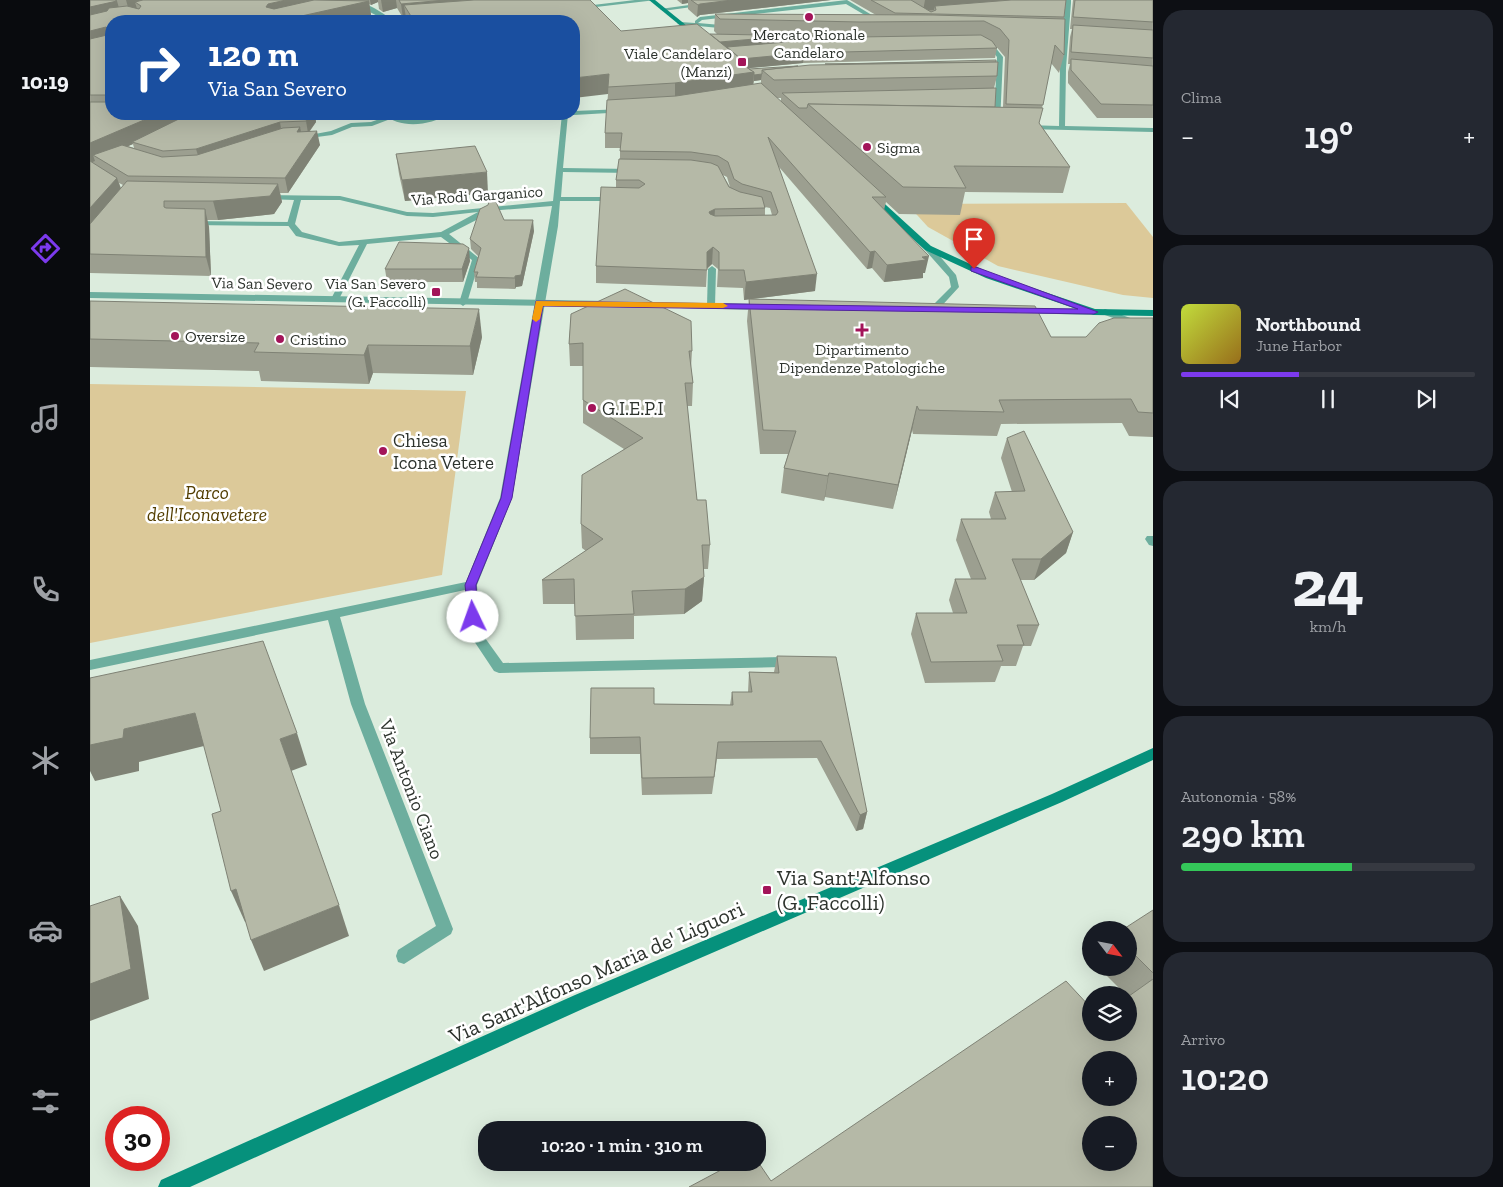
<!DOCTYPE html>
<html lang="it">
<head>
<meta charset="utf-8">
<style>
  :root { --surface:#171b24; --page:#242831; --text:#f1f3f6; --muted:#9ea1a6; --line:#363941; --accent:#7c3aed }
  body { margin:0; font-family:"Zilla Slab",serif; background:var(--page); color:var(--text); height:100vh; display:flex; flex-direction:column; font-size:19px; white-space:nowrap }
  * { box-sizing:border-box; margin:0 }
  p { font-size:16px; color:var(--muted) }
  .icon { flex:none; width:28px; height:28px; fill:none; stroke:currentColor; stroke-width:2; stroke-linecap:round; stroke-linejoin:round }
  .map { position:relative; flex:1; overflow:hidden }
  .panel { display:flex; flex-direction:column; gap:10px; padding:10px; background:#0d0f14; width:350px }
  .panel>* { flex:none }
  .banner { position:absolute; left:15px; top:15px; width:475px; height:105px; border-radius:20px; box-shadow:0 5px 20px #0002; background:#1a4fa0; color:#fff; overflow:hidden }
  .needle { width:32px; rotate:122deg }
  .controls { position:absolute; left:992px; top:921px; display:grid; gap:10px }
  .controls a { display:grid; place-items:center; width:55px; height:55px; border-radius:50%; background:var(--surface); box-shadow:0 5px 20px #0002; font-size:25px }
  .speed { position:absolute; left:15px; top:1106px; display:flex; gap:10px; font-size:25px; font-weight:700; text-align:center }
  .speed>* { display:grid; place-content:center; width:65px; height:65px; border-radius:50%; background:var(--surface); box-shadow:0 5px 20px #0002; line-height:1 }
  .speed .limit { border:8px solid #d22; background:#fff; color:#111 }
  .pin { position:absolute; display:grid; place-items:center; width:42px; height:42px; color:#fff; margin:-51px -21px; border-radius:50% 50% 50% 0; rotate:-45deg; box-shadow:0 0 5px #0007 }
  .pin .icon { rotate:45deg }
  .me { position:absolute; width:55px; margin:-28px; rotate:357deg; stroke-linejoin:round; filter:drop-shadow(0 0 4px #0008) }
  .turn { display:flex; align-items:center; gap:18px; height:105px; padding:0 20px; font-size:22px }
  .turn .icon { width:65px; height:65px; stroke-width:2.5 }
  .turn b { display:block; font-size:35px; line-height:42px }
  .big { font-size:38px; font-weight:600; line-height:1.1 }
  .panel .tile { flex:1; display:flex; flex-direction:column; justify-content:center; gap:8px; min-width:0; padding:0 18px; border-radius:20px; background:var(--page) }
  .panel .dial { align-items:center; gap:0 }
  .dial b { font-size:65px; line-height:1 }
  .song { display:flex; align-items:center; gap:15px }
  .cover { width:60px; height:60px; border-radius:8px; background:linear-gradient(135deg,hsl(70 70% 55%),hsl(40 70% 35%)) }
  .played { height:5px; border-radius:2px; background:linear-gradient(90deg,var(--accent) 40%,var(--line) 40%) }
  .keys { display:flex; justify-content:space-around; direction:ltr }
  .heat { display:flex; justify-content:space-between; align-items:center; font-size:28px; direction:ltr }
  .charge { height:8px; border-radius:4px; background:linear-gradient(90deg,#34c759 58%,var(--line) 0) }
  .trip { position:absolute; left:388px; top:1121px; width:288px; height:50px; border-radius:20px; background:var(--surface); box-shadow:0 5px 20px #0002; font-weight:600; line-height:50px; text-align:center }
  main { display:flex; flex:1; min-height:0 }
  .menu { display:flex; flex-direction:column; width:90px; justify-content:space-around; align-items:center; background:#090b0e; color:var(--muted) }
  .menu .icon { width:35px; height:35px }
  .menu .selected { color:var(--accent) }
  .menu b { font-size:22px; color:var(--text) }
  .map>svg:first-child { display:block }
  .green { fill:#dcc999 }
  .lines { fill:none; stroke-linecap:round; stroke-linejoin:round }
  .service { fill:#6dae9e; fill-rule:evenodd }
  .pedestrian { fill:#6dae9e; fill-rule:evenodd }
  .minor { fill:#6dae9e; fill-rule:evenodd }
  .tertiary { fill:#6dae9e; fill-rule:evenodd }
  .secondary { fill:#06917c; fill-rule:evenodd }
  .wall { fill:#9c9f90; fill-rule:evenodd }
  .shaded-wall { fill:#7f8275 }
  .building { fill:#b5b9a7; stroke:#7f8275; fill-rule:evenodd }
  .route { fill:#7c3aed; stroke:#51269a }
  .slow { fill:#f59e0b }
  .poi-dot { fill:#a31459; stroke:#fff; stroke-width:2 }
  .labels { text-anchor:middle; stroke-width:5; stroke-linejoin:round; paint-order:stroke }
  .far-poi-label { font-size:16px; fill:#2d332d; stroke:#fff; text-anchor:start }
  .far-street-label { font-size:16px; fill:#2d332d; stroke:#fff }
  .poi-label { font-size:19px; fill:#2d332d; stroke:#fff; text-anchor:start }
  .park-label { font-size:19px; font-style:italic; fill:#523d00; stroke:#fff }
  .street-label { font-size:19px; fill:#2d332d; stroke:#fff }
  .near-poi-label { font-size:22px; fill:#2d332d; stroke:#fff; text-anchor:start }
  .near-street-label { font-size:22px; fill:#2d332d; stroke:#fff }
</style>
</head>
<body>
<main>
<nav class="menu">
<b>10:19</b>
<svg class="icon selected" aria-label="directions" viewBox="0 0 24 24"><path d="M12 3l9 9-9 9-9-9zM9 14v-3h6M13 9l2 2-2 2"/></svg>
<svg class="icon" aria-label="music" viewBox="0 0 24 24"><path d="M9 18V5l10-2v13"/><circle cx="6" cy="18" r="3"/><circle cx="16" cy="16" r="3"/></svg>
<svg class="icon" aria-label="phone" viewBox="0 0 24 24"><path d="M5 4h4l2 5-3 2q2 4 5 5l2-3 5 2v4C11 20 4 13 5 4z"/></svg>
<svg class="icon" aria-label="climate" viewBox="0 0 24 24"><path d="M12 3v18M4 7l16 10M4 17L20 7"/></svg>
<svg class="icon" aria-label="car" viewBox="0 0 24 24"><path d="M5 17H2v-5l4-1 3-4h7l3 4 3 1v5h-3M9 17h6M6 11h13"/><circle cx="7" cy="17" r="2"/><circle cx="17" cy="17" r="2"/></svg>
<svg class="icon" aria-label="filters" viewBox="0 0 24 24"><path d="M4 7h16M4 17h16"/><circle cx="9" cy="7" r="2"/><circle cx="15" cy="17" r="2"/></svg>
</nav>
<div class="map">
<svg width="1063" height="1187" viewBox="0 0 1063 1187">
  <rect width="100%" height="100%" fill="#dcecdd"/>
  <g class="green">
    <polygon points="1036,203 1063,237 1063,298 1033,295 908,266 838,227 817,204"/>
    <polygon points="0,384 376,391 352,575 0,643"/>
  </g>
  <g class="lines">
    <g class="service">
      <polygon points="301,115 303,116 303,118 282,126 262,127 242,135 212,139 209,137 241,131 261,123 281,122"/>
      <polygon points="1015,309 1063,326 1063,332 1012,314 1010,312"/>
    </g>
    <g class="pedestrian">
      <polygon points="331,17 333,20 299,21 302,19"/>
      <polygon points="98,221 201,222 205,224 201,226 101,225 98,225"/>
    </g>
    <g class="minor">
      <path d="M257 0C273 0 291 11 303 21H297Z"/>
      <polygon points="545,0 566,0 506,7 503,5"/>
      <polygon points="636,0 652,0 573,11 570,9"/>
      <polygon points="757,0 795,23 790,24 756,4 612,20 608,23 642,26 640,29 587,24 590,22 605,23 605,21 610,17"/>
      <polygon points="975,0 981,0 981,3 976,68 975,126 1063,128 1063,132 936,129 933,127 936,125 969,126 970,68 975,5 958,7 955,5 975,2"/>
      <polygon points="894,41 905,47 913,57 910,123 907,125 904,123 907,57 901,49 892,44"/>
      <polygon points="534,109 536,110 536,112 484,115 481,114 484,114 484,111"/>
      <polygon points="208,114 290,114 287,116 210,117 208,116"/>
      <path d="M294 114 325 120 349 114H357C342 126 308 129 294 114Z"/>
      <path d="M472 114H478L473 168 542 169 546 171 542 173 473 172 471 197H526L530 199 526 201H470L468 226 422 498 387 585 390 631 413 663 692 657 697 659 699 662 697 665 692 667 409 673 404 671 378 632 375 590 250 617 275 704 363 929 361 934 314 964 308 962 306 956 308 950 346 926 261 704 238 620 0 670V660L376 582 410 498 462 206 398 211V214L359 234 390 259 377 303 373 306 369 303 382 260 351 237 277 244 249 299 245 302 242 301 241 299 269 245 249 246 206 236 197 224 204 200 175 199 171 197 175 195 250 196 317 212 343 213 463 201ZM211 200H250L317 216 343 217 388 212 351 232 249 242 212 232 205 224Z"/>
      <polygon points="622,266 626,269 625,306 621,309 617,306 618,269"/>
      <polygon points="1057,536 1063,536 1063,546 1059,545 1055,539"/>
    </g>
    <g class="tertiary">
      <polygon points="835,246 841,246 866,275 869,287 847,311 844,312 839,309 861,287 859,277 835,250"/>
      <polygon points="0,292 519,301 523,304 519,307 0,298"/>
      <polygon points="551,302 674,304 678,307 674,310 548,307 548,303"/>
      <polygon points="931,308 1004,309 1009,312 1004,315 928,313 926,311"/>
    </g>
    <g class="secondary">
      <polygon points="559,0 565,0 607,34 607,36 603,36"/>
      <polygon points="779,195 785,195 841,246 902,274 1005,309 1063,310 1063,316 1004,315 896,278 835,250 779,199"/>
      <polygon points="1063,748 1063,760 972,802 497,1007 100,1187 68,1187 71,1180 485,995 962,794"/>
    </g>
  </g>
  <g class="wall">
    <path d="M0 0H500L531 31 620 34H627L624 31 625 14 786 15 760 0H976L974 19V55L969 73 961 63 949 123 980 167 973 193 875 192 870 215 809 214 796 202 794 210 835 273H833V278L794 282 782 268 777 269 689 167 725 291 661 299 961 337H996L1063 318V437L1039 436 1032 423 911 424 907 436 823 434 822 430 803 509 735 497 734 501 691 493 694 468 698 454H670L657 321 659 299 654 300 653 288 627 287 628 269 622 264 617 269 616 287 506 283V266L526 188V180L530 159V148H515V133L518 94 484 21H316V18H313L307 8 293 12 289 9 288 2 281 5 279 4 281 15 253 21H21V114L98 115 225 114 226 122 220 131 230 145 198 193H190L192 202 184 214 128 220H117L119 227 121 276 0 273ZM905 45 915 57 913 107H905L904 88 907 76 659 69 658 68 713 63 905 58 907 48ZM671 80V84H663L664 81ZM687 98H691V102ZM43 144 44 148 38 146ZM633 175 637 177 640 187ZM29 183 33 185 31 188ZM675 207 680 208 682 215H675Z"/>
    <polygon points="587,0 741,0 610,15 607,17 598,9 598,3 592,4"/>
    <polygon points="983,0 1063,0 1063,118 1007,118 978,83 978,72 980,64 978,64 980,37 982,29 980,29"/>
    <polygon points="306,154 398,193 315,201 309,174"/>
    <polygon points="414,220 444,231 432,286 426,287 425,289 387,288 387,282 385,282 384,272 388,256 381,249 380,239"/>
    <polygon points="380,261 373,282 297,282 295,269"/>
    <polygon points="0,301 392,337 383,375 283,373 279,384 171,381 169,371 0,367"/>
    <polygon points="481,314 602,351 601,368 603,383 602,406 597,406 607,500 620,545 618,569 614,569 614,577 612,601 594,614 544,616 544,639 486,640 485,604 453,604 452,580 496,551 492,548 491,524 534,449 493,423 493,366 480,366 479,344"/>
    <polygon points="917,438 983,532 976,553 944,580 930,580 949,625 941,646 933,646 926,666 911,666 905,682 835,683 821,634 826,613 863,613 859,600 865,579 881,579 866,540 871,519 901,519 899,512 905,492 922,492 911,458"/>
    <polygon points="687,656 777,812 773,829 766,831 727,758 627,759 622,794 552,795 550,754 500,754 500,738 564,704 640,705 642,692 658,692 659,672 684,672"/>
    <polygon points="1063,910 1063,1187 681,1181 1001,1032 1039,1032 1039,995 1036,995 1009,968 1039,968 1039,930"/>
  </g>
  <g class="shaded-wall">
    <polygon points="0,0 27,1 31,15 0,22"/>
    <polygon points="36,0 93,0 51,6 45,2 47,9 39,11"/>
    <polygon points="196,0 256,0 179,21 176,7 178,4"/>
    <polygon points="280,0 288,0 288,2 281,5"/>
    <polygon points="291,0 306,0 307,8 293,12"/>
    <polygon points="355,0 486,0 314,5 316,18 313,18 311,4"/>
    <polygon points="592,0 598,0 598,3 592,4"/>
    <polygon points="642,0 741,0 610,15 607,17 608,5 610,4"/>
    <polygon points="835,0 960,0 845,6 844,10 833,11"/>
    <polygon points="279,1 281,15 253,21 189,21"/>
    <polygon points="16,27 21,42 0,47 0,31"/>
    <polygon points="699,36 698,45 630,52 630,42"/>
    <polygon points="714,53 713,63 650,69 651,59"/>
    <polygon points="664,72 663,91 585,103 585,83"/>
    <polygon points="519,74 518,94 484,98 484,78"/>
    <polygon points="672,74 671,80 664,81 664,75"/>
    <polygon points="68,114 97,114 99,119 42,142 43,144 9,159 3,155 5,161 0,163 0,143"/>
    <polygon points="221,114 225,114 226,122 218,133 216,121"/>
    <polygon points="190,122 192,135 110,162 106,149"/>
    <polygon points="210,127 213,141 207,132"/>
    <polygon points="227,131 230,145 198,193 195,178"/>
    <polygon points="397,172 398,193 315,201 312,180"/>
    <polygon points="27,178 33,195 0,234 0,208"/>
    <polygon points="188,184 192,202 184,214 128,220 123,201"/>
    <polygon points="115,209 119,227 121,276 116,257"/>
    <polygon points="625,209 624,225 619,212"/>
    <polygon points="443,220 444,231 432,286 426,287 425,289 425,278"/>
    <polygon points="623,247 622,264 616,269 617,252"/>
    <polygon points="379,248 380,261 373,282 372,269"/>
    <polygon points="785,251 782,268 777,269 780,252"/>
    <polygon points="839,256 835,273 833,273 833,278 794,282 797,265 832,257"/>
    <polygon points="727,274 725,291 654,300 656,282"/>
    <polygon points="389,309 392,337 383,375 380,346"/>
    <polygon points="278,345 283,373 279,384 274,355"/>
    <polygon points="827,406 822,430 803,509 808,485"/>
    <polygon points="739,473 735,497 734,501 738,476"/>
    <polygon points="983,532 976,553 944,580 951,559"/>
    <polygon points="614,577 612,601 594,614 595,589"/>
    <polygon points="105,713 118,745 49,762 49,771 5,781 0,771 0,745 34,729"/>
    <polygon points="207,733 217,765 201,771 190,739"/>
    <polygon points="777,812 773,829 766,831 770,815"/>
    <polygon points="146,889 160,920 155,922 141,891"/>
    <polygon points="30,896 48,926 59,999 0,1021 0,984"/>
    <polygon points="249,905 259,936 174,971 161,940"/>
  </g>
  <g class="building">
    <polygon points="0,0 25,0 27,1 0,7"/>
    <polygon points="53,0 196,0 178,4 176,7 184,9 224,0 279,1 189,21 21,21 21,95 0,95 0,39 17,35 18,29 16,27 0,31 0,15 17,11 19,8 37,6 49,9 51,6 45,2"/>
    <polygon points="309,0 355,0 311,4"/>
    <polygon points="384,0 500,0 531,31 607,24 646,55 656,64 656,67 664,72 585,83 518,87 519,74 484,78 484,21 324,21 314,5"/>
    <polygon points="601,0 642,0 610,4 608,5"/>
    <polygon points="781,0 821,0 841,12 846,10 845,6 921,0 976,0 974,17 805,13"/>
    <polygon points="985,0 1063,0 1063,22 983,17"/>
    <polygon points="625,14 843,15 975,19 974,55 965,45 953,105 916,104 919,40 910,29 894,21 770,22 630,19"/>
    <polygon points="983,25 1063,30 1063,58 981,52"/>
    <polygon points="620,34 769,37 891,35 902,41 907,48 714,53 651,59 637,47 697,42 701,37 699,36 630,42"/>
    <polygon points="981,59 1063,66 1063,105 1011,104 981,70"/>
    <polygon points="906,60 906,62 735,64 747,64"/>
    <polygon points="908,62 907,76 684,80 672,70 720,65"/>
    <polygon points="708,66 672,70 672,74 664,75 664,72 659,69"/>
    <polygon points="671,83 796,197 782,197 839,256 832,257 836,260 797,265 785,251 780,252 678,137 727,274 656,282 654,270 629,270 629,252 623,247 617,252 617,270 506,266 511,187 549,188 555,184 549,180 526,180 529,159 601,160 621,163 628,166 639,187 650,192 672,197 675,208 625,209 619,212 620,214 625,216 686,215 688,212 681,192 652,184 644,179 638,162 628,156 601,152 530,151 532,133 515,133 517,100 586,96"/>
    <polygon points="906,88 905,107 718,104 717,108 709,108 692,93"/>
    <polygon points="0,102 21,102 21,114 68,114 0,143"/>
    <polygon points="718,104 953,108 949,123 980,167 864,166 876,188 813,187"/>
    <polygon points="99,114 221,114 216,121 190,122 106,149 73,151 42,142"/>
    <polygon points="210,127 207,132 227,131 195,178 38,176 3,155 32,145 72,157 107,155 193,128"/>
    <polygon points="385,146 397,172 312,180 306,154"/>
    <polygon points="0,161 27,178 0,208"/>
    <polygon points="37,181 188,184 180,196 123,201 74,201 74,207 76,208 115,209 116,257 0,254 0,224"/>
    <polygon points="399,202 406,202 414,220 443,220 431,275 425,276 425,278 386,277 388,272 384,272 391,248 380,239 390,209 398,205"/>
    <polygon points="309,242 373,244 379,248 372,269 295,269"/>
    <polygon points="535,289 601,321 602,351 599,351 603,383 595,383 607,500 616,500 620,545 612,545 614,577 595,589 542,591 544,614 485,616 484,579 452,580 513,539 491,524 492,475 553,438 493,400 493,343 479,344 481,314"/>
    <polygon points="659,299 945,306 961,337 996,337 1009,323 1024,318 1063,318 1063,413 1048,412 1041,399 909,400 914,412 829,410 827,406 808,485 739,473 738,476 694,468 706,431 673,430"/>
    <polygon points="0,301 389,309 380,346 278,345 274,355 164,352 169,343 0,339"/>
    <polygon points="934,431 983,532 951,559 922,559 949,625 927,625 934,645 907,645 913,661 841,662 826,613 877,613 865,579 896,579 871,519 916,519 905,492 935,491 917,438"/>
    <polygon points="173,641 207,733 190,739 249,905 161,940 146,889 141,891 122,814 131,811 105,713 34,729 33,738 0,745 0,678"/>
    <polygon points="687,656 746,657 777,812 770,815 731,741 628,742 624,777 552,778 550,737 500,738 501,688 564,688 564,704 643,705 642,692 662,692 659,672 689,673"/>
    <polygon points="30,896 41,969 0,984 0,906"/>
    <polygon points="1063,910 1063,973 1039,949 1039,930 1032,930"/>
    <path d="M1063 979V1187H599L646 1162H666V1159L681 1181 976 981 1001 1008V1032H1039V996ZM1001 1060H1039V1098H1001ZM1001 1125H1039V1162H1001Z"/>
  </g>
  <polygon class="route" points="881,267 886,267 1008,312 1004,314 453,306 422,498 386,585 388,617 383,621 379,619 375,585 411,498 446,301 988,309 881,271"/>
  <polygon class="slow" points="446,301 633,303 638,306 633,308 453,306 450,319 446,322 442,319"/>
  <g class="poi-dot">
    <circle cx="719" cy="17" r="5"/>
    <rect x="647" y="57" width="10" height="10" rx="2.5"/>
    <circle cx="777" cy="147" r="5"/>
    <rect x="341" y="287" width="10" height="10" rx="2.5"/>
    <path d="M769.5 322.5h5v5h5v5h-5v5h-5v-5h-5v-5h5z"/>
    <circle cx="85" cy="336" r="5"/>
    <circle cx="190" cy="339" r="5"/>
    <circle cx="502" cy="408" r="5"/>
    <circle cx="293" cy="451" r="5"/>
    <rect x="672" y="885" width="10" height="10" rx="2.5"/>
  </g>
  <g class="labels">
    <g class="far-poi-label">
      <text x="719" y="40" text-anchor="middle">Mercato Rionale<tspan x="719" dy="18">Candelaro</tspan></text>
      <text x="642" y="59" text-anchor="end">Viale Candelaro<tspan x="642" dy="18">(Manzi)</tspan></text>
      <text x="787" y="153">Sigma</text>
      <text x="336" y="289" text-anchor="end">Via San Severo<tspan x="336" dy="18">(G. Faccolli)</tspan></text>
      <text x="95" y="342">Oversize</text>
      <text x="200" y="345">Cristino</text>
      <text x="772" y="355" text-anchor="middle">Dipartimento<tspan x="772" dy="18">Dipendenze Patologiche</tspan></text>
    </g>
    <g class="far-street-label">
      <text transform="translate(387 195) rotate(-4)" y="6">Via Rodi Garganico</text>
      <text transform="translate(172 283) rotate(1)" y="6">Via San Severo</text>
    </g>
    <g class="poi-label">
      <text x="512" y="415">G.I.E.P.I</text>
      <text x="303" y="447">Chiesa<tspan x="303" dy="22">Icona Vetere</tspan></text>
    </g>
    <g class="park-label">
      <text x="117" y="499">Parco<tspan x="117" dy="22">dell'Iconavetere</tspan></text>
    </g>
    <g class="street-label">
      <text transform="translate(322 789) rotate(69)" y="7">Via Antonio Ciano</text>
    </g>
    <g class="near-poi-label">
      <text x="687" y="885">Via Sant'Alfonso<tspan x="687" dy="25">(G. Faccolli)</tspan></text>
    </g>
    <g class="near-street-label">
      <text transform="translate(506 972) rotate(-24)" y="8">Via Sant'Alfonso Maria de' Liguori</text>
    </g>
  </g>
</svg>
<div class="controls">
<a><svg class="needle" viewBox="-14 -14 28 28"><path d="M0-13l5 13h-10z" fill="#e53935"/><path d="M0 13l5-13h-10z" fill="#9ea1a6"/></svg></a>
<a><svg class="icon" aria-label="layers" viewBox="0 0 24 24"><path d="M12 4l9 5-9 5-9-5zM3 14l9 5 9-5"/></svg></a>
<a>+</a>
<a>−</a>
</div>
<div class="speed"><div class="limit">30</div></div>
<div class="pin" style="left:884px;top:269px;background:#d93025"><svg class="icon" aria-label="arrive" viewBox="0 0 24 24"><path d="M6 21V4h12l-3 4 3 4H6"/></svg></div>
<svg class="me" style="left:383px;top:617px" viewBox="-20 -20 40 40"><circle r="19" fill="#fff"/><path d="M0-13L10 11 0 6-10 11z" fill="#7c3aed"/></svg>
<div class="trip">10:20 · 1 min · 310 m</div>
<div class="banner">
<div class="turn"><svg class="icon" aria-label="right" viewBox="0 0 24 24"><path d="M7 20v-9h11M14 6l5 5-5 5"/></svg><div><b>120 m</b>Via San Severo</div></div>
</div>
</div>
<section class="panel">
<div class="tile"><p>Clima</p>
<div class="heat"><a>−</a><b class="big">19°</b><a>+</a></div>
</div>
<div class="tile">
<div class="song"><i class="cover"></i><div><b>Northbound</b><p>June Harbor</p></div></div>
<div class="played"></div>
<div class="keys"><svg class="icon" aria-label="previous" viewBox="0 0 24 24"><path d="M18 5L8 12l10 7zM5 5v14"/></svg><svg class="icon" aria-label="pause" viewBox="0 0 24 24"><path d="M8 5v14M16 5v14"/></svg><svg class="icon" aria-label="next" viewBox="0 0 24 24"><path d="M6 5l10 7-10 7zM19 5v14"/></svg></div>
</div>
<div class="tile dial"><b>24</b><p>km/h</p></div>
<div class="tile"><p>Autonomia · 58%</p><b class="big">290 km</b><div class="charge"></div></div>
<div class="tile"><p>Arrivo</p><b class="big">10:20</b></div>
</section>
</main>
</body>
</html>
